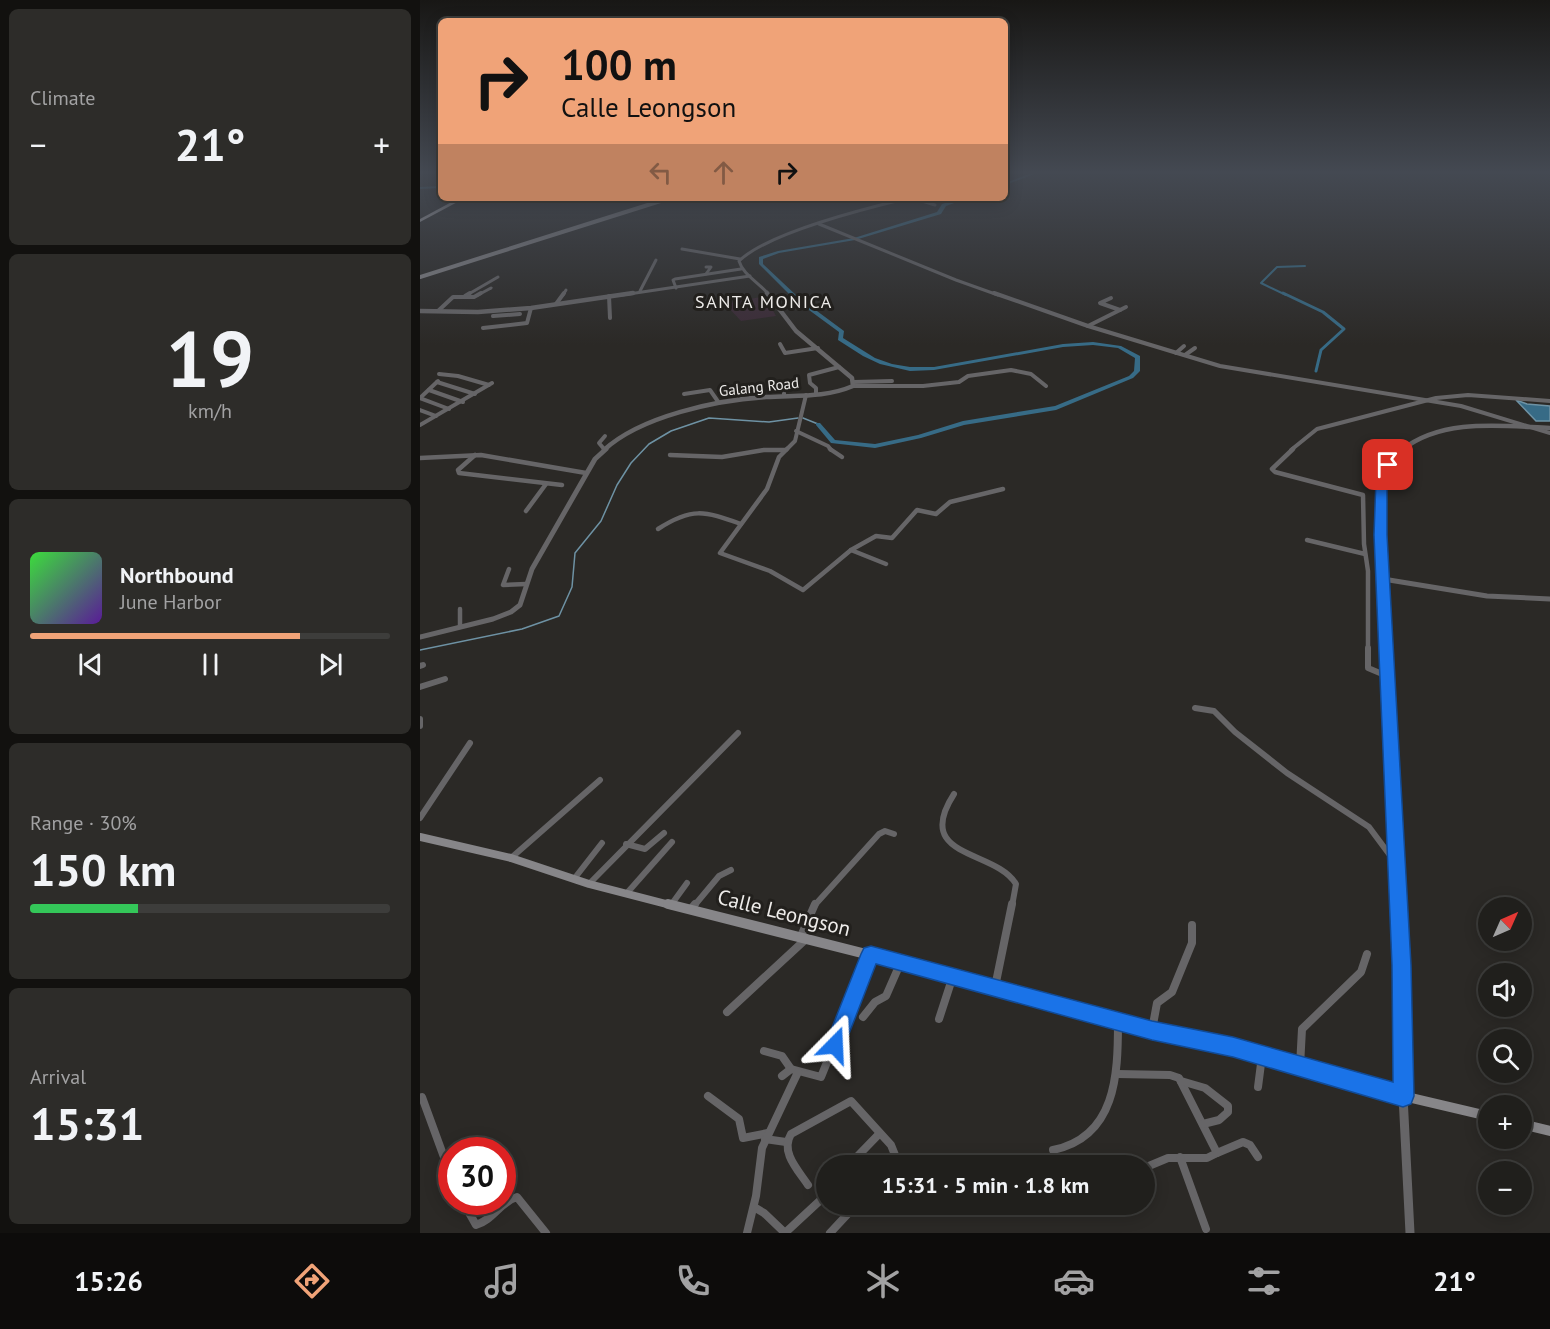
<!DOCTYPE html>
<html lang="en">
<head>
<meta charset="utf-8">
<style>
  :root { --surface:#201f1c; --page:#2d2c29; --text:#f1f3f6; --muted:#a2a2a3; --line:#3d3d3b; --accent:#f0a378 }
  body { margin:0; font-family:"PT Sans",sans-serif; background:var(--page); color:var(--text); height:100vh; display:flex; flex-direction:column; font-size:22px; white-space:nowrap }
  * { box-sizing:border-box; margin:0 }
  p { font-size:20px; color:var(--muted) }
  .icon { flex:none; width:33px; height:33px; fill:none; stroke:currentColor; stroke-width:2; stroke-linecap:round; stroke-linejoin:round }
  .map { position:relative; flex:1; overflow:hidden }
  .side { display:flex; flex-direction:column; gap:9px; padding:9px; background:#12110f; width:420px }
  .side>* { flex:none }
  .hud { position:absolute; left:18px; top:18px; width:570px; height:183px; border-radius:9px; box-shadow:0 3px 15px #0003,0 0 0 2px var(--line); background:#f0a378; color:#111; overflow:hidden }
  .needle { width:39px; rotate:45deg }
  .fabs { position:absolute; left:1058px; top:897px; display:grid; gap:12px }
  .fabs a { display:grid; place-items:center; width:54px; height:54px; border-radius:50%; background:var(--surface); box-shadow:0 3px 15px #0003,0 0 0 2px var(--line); font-size:30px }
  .speed { position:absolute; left:18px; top:1137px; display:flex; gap:12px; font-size:30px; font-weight:700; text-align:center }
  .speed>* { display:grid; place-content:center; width:78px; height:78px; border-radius:50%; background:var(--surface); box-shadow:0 3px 15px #0003,0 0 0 2px var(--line); line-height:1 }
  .speed .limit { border:9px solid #d22; background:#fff; color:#111 }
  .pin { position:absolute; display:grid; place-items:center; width:51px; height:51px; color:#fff; margin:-26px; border-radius:12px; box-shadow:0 3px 9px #0006 }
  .me { position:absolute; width:66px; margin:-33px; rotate:21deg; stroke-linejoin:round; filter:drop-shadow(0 0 4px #0008) }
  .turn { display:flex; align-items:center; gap:21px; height:126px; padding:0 24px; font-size:27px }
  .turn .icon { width:78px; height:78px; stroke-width:2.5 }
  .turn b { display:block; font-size:42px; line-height:51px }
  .lanes { display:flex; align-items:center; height:57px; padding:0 24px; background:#0003; justify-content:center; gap:30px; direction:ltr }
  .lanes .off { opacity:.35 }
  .big { font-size:45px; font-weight:600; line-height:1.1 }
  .side .tile { flex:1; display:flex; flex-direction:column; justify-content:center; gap:9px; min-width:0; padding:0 21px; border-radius:9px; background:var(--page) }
  .side .dial { align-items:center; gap:0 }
  .dial b { font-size:78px; line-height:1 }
  .song { display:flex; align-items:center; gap:18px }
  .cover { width:72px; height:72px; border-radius:9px; background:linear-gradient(135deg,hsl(120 70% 55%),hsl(270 70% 35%)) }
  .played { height:6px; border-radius:3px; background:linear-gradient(90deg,var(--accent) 75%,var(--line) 75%) }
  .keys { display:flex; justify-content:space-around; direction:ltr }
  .heat { display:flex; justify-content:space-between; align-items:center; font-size:33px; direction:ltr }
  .charge { height:9px; border-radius:4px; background:linear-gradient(90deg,#34c759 30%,var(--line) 0) }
  .trip { position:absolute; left:396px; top:1155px; width:339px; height:60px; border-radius:30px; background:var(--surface); box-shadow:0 3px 15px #0003,0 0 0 2px var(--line); font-weight:600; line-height:60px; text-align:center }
  .tab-bar { display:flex; height:96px; justify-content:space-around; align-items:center; background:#0d0c0b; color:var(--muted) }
  .tab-bar .icon { width:42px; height:42px }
  .tab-bar .selected { color:var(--accent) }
  .tab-bar b { font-size:27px; color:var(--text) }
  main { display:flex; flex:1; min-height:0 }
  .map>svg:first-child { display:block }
  .education { fill:#3b2b36 }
  .water { fill:#376b86; stroke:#6e92a4; stroke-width:1.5 }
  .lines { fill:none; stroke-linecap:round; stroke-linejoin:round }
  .stream { stroke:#6e92a4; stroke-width:1.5 }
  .canal-far1 { stroke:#376b86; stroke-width:2 }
  .canal { stroke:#376b86; stroke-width:3 }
  .river { fill:#376b86; fill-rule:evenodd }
  .minor-far4 { stroke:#666567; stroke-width:3 }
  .minor-far3 { stroke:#666567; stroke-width:4 }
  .minor-far2 { stroke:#666567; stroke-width:4.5 }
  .minor-far1 { stroke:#666567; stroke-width:6 }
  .minor { stroke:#666567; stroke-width:8 }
  .tertiary-far4 { stroke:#666567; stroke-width:3 }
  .tertiary-far3 { stroke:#666567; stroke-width:4.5 }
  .tertiary-far2 { stroke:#666567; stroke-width:5 }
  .tertiary-far1 { stroke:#666567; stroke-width:7 }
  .tertiary { stroke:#666567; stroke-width:9 }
  .secondary-far2 { stroke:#878689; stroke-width:4 }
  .secondary-far1 { stroke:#878689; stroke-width:8 }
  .secondary { stroke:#878689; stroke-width:10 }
  .motorway { fill:#b9b7bb; fill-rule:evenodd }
  .route { fill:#1a73e8; stroke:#114b97; stroke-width:1.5 }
  .labels { text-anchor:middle; stroke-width:6; stroke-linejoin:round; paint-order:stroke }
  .far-street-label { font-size:15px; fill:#eeecea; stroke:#22201d }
  .far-quarter-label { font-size:18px; letter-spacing:1.5px; fill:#eeecea; stroke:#22201d }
  .near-street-label { font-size:21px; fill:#eeecea; stroke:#22201d }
</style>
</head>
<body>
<main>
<section class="side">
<div class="tile"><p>Climate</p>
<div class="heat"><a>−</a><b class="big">21°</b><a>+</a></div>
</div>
<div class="tile dial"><b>19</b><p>km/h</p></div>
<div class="tile">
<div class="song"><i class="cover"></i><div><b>Northbound</b><p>June Harbor</p></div></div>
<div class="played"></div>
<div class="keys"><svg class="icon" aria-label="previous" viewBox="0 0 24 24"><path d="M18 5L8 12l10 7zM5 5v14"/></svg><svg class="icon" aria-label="pause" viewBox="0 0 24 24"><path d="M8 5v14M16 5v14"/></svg><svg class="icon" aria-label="next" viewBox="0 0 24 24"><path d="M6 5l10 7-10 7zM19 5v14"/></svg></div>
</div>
<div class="tile"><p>Range · 30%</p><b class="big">150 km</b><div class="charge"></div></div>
<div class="tile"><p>Arrival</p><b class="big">15:31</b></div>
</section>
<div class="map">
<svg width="1130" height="1233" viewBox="0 0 1130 1233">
  <rect width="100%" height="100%" fill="#2b2926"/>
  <polygon class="education" points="345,296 356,316 321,321 305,304"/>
  <polygon class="water" points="1096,400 1107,404 1130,406 1130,421 1116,421"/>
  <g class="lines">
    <g class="stream">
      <polyline points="383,418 398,424"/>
      <polyline points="0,650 102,629 139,616 152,587 155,553 181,521 197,485 211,463 229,444 251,431 289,418 349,422 378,418"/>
    </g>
    <polyline class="canal-far1" points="866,295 841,283 857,267 885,266"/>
    <polyline class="canal" points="863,293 903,312 924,329 901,350 896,371"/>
    <g class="river">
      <polygon points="612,173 617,173 585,185 585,183"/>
      <polygon points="21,186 21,188 0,189 0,187"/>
      <polygon points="542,198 548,198 526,206 521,214 435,240 359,253 343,259 343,264 378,297 424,331 423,338 455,358 472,364 490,367 514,367 643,344 673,342 701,346 720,356 720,371 713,378 636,410 544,425 501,438 455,448 411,443 396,425 396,423 400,423 415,440 455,444 498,435 543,421 635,406 709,376 714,371 715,358 698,348 673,345 643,347 514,370 490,371 460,364 443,356 418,340 419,332 374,299 339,264 339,257 358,251 434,238 517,212 522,204"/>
    </g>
    <g class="minor-far4">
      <polyline points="492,198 515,205"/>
      <polyline points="399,224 536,280 578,295"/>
      <polyline points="262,249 320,259"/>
      <polyline points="286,267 291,267 286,274"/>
      <polyline points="256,288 253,280 255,279 321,269"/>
      <polyline points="220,291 236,260"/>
      <polyline points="47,295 78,277"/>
      <polyline points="58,295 71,288"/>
      <polyline points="143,295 146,290"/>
    </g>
    <g class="minor-far3">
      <polyline points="574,293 668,326 800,366 1041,406 1130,433"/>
      <polyline points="45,296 50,293"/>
      <polyline points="189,296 190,318"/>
      <polyline points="691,298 680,303 700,310"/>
      <polyline points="136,304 144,293"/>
      <polyline points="18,311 33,297 54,297 61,293"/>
      <polyline points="73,316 100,314"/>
      <polyline points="668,326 706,307"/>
      <polyline points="63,328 107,323 111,308"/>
      <polyline points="360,344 365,353 398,348"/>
      <polyline points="756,353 764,346"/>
      <polyline points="765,355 775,348"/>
      <polyline points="19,374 38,376 69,385"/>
      <polyline points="17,382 55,394"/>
      <polyline points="434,382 472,381"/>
      <polyline points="433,386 503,386 539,382 548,376 591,370 611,374 626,386"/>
      <polyline points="364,387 364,396"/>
      <polyline points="9,390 43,402"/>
      <polyline points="264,394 290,390 299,403"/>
      <polyline points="396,394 396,388 390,383 389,375 419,367"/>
      <polyline points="0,398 18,381"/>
      <polyline points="0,398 29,409"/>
      <polyline points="0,410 16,416"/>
      <polyline points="0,425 72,383"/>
      <polyline points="376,431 408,446 411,450"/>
      <polyline points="184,449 179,443 185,436"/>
      <polyline points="343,450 365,450"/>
      <polyline points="366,450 375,441 386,395"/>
      <polyline points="871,450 897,429 1016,398 1048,395 1130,401"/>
    </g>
    <g class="minor-far2">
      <polyline points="367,449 359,457 347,489 300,553 350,571 383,590 431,550 466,564"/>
      <polyline points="410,449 422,457"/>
      <polyline points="873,449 852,469 855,472 943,495 944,544 948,571 948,650"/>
      <polyline points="55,455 38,470 39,473 142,485"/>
      <polyline points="250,455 302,457 344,450 365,450"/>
      <polyline points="0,458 61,455 166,473"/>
      <polyline points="106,511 126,484"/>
      <path d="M238 529C272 507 284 511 321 524"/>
      <polyline points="887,540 945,554"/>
      <polyline points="431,550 456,536 472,538 497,510 516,514 530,502 583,489"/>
      <polyline points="89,569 83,585 106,584"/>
      <polyline points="40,609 40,627"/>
    </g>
    <g class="minor-far1">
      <polyline points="948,648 948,668 967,676"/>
      <polyline points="0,666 3,665"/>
      <polyline points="0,687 25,679"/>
      <polyline points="775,708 794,711 815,732 867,773 949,827 975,862"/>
      <polyline points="0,719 0,726"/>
      <path d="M534 794C492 859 575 849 596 884L592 906"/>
      <polyline points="0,818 50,743"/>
      <polyline points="206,844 225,849 244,833"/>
      <polyline points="91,858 180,780"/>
      <polyline points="154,879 182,843"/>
      <polyline points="169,884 318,733"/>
      <polyline points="207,893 252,842"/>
      <polyline points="251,905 267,883"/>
      <polyline points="274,906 299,876 311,870"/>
      <polyline points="394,906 459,834 465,831 474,834"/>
    </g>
    <g class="minor">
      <polyline points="271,909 275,904"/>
      <polyline points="381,936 395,904"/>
      <polyline points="575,987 592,904"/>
      <polyline points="307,1012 386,939"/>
      <polyline points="443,1017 455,1002 466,996 480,964"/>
      <polyline points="519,1019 533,976"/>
      <polyline points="732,1030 737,1003 752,992 772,943 772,925"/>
      <polyline points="344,1051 362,1056 371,1069"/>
      <polyline points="880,1066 882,1029 941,972 947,954"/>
      <polyline points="697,1074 750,1075 759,1078 797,1153 787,1158 748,1158 724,1168"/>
      <polyline points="362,1076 371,1069 401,1077 450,956"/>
      <polyline points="761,1081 785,1088 808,1106 808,1112 799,1120 783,1124"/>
      <polyline points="838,1087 842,1056"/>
      <polyline points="288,1096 319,1119 323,1138 348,1133"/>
      <polyline points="2,1097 32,1179"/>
      <polyline points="345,1139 366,1142"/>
      <path d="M633 1150C696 1137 698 1075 698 1022"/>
      <polyline points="797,1153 823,1142 830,1145 838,1157"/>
      <polyline points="760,1157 786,1229"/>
      <polyline points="428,1166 459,1134"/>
      <path d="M388 1185C378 1170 360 1152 371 1134L431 1101 471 1145 475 1155 470 1166"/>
      <path d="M43 1202 56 1225C73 1220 80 1202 97 1197L126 1233"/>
      <polyline points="334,1207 344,1213 365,1233"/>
      <polyline points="327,1233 336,1196 342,1148 378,1072"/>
      <polyline points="365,1233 406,1195"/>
      <polyline points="410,1233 437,1204"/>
    </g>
    <g class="tertiary-far4">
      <polyline points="202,295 330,276"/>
      <path d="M349 295C340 283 323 275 319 261 348 233 447 208 489 198"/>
    </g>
    <g class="tertiary-far3">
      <polyline points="0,311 58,312 111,308 213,293"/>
      <path d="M184 450C221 416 297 400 346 397 376 395 405 398 433 386L432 378 376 331 347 293"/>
      <path d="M982 450C1022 418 1081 426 1130 428"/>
    </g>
    <g class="tertiary-far2">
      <polyline points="963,579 1067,596 1130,599"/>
      <polyline points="0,637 73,619 91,612 100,605 112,569 175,459 186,449"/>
      <path d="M966 650 960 488C962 472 971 458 984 449"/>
    </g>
    <polyline class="tertiary-far1" points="966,648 978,906"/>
    <polyline class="tertiary" points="978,904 983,1096 990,1233"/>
    <polyline class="secondary-far2" points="0,277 250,198"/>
    <polyline class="secondary-far1" points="0,837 91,858 169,884 254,906"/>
    <g class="secondary">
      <polyline points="248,904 533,976 732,1030 813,1047 983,1096 1068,1116"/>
      <polyline points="1101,1124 1130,1131"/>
    </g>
    <polygon class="motorway" points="39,198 45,198 0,222 0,219"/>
  </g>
  <linearGradient id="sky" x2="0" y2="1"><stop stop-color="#181715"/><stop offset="0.5" stop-color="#444952"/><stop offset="1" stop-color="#444952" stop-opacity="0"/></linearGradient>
  <rect width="1130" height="345" fill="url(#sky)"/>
  <polygon class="route" points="968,462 973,465 967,479 967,535 991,965 994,1096 991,1104 983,1107 813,1057 732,1040 456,964 422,1052 415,1055 408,1052 405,1045 441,954 444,948 451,946 732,1021 813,1037 973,1082 972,965 954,535 956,479 964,463"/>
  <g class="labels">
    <g class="far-street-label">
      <text transform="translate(339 387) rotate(-6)" y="5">Galang Road</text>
    </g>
    <g class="far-quarter-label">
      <text x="344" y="308">SANTA MONICA</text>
    </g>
    <g class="near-street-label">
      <text transform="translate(364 913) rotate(14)" y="7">Calle Leongson</text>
    </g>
  </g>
</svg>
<div class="fabs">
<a><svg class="needle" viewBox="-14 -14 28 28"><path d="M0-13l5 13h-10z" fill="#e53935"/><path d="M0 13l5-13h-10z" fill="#a2a2a3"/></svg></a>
<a><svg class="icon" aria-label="sound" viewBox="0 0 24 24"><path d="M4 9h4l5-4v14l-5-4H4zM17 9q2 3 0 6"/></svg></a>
<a><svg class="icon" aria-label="search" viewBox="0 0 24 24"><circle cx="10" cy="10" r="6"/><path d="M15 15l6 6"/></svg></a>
<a>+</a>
<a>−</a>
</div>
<div class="speed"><div class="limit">30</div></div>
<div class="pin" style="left:968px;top:465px;background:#d93025"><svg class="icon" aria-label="arrive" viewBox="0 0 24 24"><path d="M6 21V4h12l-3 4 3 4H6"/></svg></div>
<svg class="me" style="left:415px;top:1045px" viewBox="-20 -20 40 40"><path d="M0-17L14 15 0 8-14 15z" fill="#1a73e8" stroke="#fff" stroke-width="4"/></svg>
<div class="trip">15:31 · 5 min · 1.8 km</div>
<div class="hud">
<div class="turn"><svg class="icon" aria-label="right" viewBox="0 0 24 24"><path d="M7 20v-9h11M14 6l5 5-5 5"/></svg><div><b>100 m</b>Calle Leongson</div></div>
<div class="lanes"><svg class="icon off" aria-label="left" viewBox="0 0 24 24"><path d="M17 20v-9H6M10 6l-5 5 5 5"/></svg><svg class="icon off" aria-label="ahead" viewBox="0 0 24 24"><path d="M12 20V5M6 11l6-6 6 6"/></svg><svg class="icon" aria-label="right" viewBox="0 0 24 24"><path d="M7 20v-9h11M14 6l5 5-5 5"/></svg></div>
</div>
</div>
</main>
<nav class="tab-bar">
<b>15:26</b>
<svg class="icon selected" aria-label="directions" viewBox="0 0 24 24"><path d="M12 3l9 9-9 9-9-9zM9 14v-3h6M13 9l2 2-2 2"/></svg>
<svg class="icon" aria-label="music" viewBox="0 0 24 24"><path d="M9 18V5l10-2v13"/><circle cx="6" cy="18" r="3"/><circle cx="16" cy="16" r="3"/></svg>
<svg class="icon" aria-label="phone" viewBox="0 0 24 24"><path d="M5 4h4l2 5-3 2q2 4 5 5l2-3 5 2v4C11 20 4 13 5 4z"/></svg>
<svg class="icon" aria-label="climate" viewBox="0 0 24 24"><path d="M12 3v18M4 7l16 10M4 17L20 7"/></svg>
<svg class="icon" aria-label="car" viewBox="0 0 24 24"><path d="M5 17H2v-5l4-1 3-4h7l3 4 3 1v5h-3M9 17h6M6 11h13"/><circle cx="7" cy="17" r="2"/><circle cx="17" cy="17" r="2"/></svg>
<svg class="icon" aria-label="filters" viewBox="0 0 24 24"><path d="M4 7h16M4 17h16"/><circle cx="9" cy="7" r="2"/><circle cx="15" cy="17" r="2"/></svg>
<b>21°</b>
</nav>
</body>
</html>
